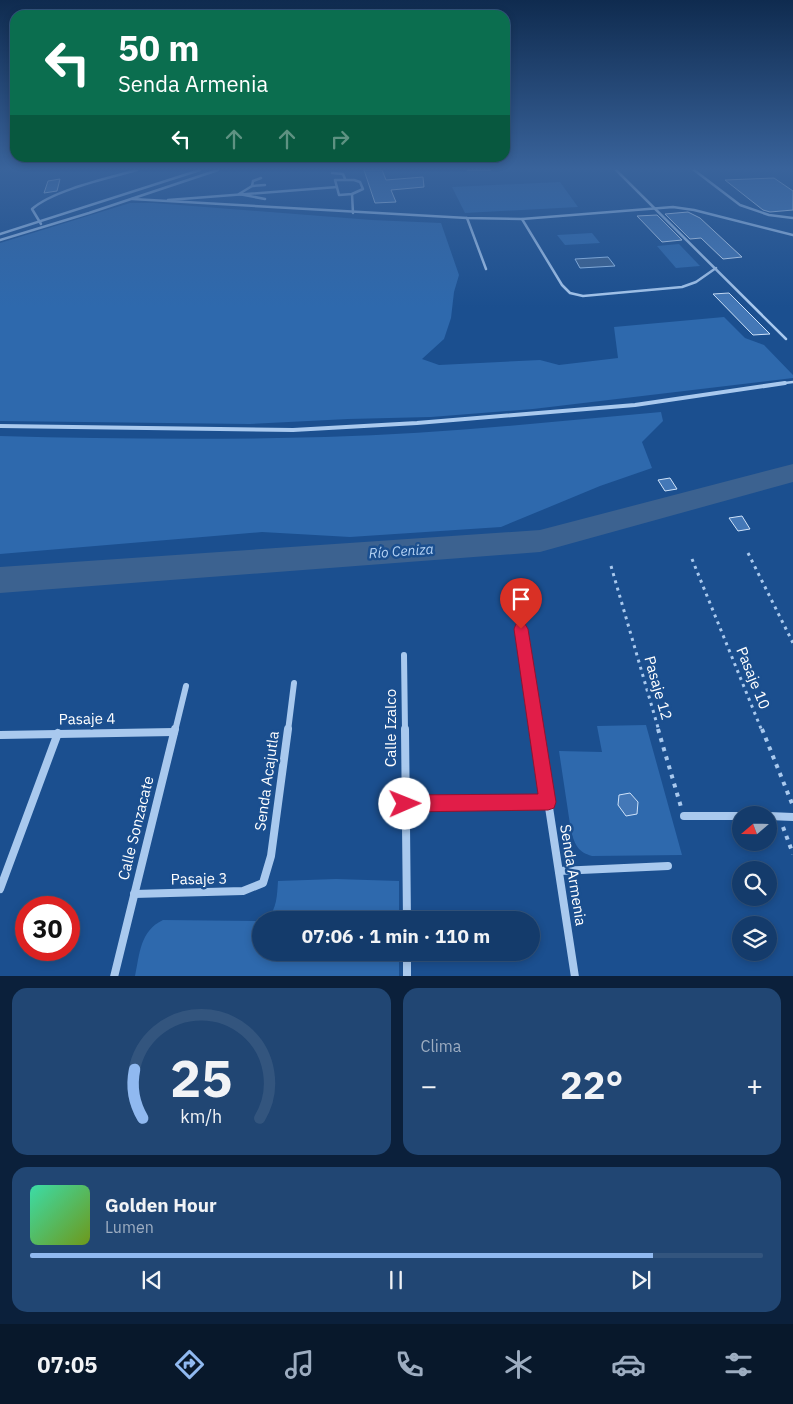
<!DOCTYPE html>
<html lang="es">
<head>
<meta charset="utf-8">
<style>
  :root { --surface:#143b6b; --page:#214673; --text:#f1f3f6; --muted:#9dadc1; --line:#33557e; --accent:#90b9f0 }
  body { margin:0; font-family:"IBM Plex Sans",sans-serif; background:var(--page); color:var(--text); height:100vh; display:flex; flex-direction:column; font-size:19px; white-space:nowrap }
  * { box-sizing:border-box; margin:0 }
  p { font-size:16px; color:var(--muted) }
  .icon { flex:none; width:28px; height:28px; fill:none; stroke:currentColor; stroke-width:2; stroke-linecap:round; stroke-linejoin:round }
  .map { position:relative; height:976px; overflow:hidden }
  .drawer { display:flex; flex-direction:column; gap:12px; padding:12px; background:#0b203b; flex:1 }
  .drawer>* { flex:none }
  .banner { position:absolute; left:10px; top:10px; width:500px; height:152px; border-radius:15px; box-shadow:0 2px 8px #0003,0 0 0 1px var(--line); background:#0b6e4f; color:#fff; overflow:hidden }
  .needle { width:32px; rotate:250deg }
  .fabs { position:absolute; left:732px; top:806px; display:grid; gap:10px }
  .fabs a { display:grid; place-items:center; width:45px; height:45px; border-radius:50%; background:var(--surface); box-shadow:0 2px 8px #0003,0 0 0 1px var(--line); font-size:25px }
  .speed { position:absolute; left:15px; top:896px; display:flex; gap:10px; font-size:25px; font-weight:700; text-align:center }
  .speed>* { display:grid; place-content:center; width:65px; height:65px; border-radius:50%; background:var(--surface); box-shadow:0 2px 8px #0003,0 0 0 1px var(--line); line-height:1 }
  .speed .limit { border:8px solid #d22; background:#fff; color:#111 }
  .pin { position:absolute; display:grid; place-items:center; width:42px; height:42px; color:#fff; margin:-51px -21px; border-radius:50% 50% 50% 0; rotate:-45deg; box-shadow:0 0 5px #0007 }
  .pin .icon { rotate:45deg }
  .me { position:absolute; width:55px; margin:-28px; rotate:89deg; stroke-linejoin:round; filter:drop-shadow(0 0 4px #0008) }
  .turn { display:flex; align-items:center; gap:18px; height:105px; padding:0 25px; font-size:22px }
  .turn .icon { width:65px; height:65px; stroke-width:2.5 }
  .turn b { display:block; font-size:35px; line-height:42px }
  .lanes { display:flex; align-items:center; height:48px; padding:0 25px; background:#0003; justify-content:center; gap:25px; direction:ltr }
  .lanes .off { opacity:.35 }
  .big { font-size:38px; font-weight:700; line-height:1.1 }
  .drawer .widget { flex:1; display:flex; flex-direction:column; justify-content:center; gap:8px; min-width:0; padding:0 18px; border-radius:15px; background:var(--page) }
  .drawer .dial { align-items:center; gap:0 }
  .dial svg { height:130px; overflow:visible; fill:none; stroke:var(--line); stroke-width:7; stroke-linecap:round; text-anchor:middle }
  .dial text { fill:var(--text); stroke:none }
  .song { display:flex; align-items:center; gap:15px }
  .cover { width:60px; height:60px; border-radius:8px; background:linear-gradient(135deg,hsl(160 70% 55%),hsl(80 70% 35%)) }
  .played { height:5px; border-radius:2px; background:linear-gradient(90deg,var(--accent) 85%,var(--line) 85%) }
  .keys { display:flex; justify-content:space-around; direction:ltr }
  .heat { display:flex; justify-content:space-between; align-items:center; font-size:28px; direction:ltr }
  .drawer .tiles { flex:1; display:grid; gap:12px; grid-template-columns:1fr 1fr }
  .widget:last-child { grid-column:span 2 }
  .trip { position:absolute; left:252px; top:911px; width:288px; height:50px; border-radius:25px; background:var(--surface); box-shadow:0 2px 8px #0003,0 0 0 1px var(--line); font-weight:700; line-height:50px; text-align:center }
  .tab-bar { display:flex; height:80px; justify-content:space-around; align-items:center; background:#08182b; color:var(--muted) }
  .tab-bar .icon { width:35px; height:35px }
  .tab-bar .current { color:var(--accent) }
  .tab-bar b { font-size:22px; color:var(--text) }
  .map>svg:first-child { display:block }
  .green { fill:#2e69ad }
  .water { fill:#3c6290; stroke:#9cc4f0 }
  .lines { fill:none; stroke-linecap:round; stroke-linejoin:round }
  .river { fill:#3c6290; fill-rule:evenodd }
  .building { fill:#4478b7; stroke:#cfe3fa }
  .path-far1 { stroke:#a9c9ee; stroke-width:3; stroke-dasharray:3 4.5; stroke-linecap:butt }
  .path { stroke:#a9c9ee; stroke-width:4; stroke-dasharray:4 5.5; stroke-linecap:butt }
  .service-far1 { stroke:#a9c9ee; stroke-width:2.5 }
  .service { stroke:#a9c9ee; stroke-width:4 }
  .minor-far1 { stroke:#a9c9ee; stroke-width:6 }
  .minor { stroke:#a9c9ee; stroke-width:8 }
  .route { fill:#e11d48; stroke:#92132f }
  .labels { text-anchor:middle; stroke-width:5; stroke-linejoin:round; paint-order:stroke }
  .water-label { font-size:14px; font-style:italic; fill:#b5d3f5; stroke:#1b4f8f }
  .near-street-label { font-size:15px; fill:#fff; stroke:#1b4f8f }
</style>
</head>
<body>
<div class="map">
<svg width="793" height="977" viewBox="0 0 793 977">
  <rect width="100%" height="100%" fill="#1b4f8f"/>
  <g class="green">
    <polygon points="560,182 578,207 465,213 452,187"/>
    <polygon points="130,203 154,203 372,220 441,223 459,275 454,292 451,318 444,339 422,359 439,365 540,360 559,365 618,358 614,327 724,317 745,338 764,345 793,375 793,378 533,409 431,417 348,419 250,424 0,421 0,243"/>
    <polygon points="592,233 600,243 565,245 557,235"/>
    <polygon points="679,244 700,266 676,268 657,246"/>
    <path d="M661 412 663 421 642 442 652 468 600 486 501 527 350 537 262 532 0 554V436C108 439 217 440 325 437 438 434 549 422 661 412Z"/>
    <path d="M646 725 682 855 592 856C578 852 575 845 571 831L559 751 602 752 597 726Z"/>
    <path d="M336 879 399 881V920H267C277 908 277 896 278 881Z"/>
    <path d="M163 920 261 921V952L399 953V976H135C140 953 140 931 163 920Z"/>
  </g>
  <polygon class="water" points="608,257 615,266 580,268 575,259"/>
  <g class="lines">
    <polygon class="river" points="793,464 793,482 540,552 0,593 0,567 540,530"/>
  </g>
  <g class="building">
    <polygon points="364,170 382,170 386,180 423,177 424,187 391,190 396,202 375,203"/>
    <polygon points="774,178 793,191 793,210 770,212 763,210 725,180"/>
    <polygon points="60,179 57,191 44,193 48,181"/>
    <polygon points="688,212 700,218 742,257 723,259 701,238 690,239 665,214"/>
    <polygon points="657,215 682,240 662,242 637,216"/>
    <polygon points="729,293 770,334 753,335 713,294"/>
    <polygon points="670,478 677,489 665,491 658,480"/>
    <polygon points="742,516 750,529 738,531 729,518"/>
    <polygon points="630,793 638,802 637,814 626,816 618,805 619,795"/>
  </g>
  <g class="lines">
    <g class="path-far1">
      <polyline points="748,553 793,643"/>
      <polyline points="692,559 762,731"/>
      <polyline points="611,566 659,731"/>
    </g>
    <g class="path">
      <polyline points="658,729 681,807"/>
      <polyline points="762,729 793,806"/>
      <polyline points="783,827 793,854"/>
    </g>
    <g class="service-far1">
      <polyline points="468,170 490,170"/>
      <polyline points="616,170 786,339"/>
      <polyline points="694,170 740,205 769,215 793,218"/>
      <polyline points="332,173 343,174 345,179"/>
      <polygon points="335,180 354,180 360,182 363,189 352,194 339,195"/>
      <polyline points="265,185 252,186 239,194 265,199"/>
      <polyline points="252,186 253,181 261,178"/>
      <polyline points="352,194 353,213"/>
      <polyline points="132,199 467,218 522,219 673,207 694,210 793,235"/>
      <polyline points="168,200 337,187"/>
      <polyline points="467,218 486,269"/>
      <polyline points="522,219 562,285 570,293 583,296 682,287 696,282 716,268"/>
      <path d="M41 224 32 209C53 190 109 178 137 170"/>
      <polyline points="0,234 200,170"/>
      <polyline points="0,240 89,213 218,170"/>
      <polyline points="777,384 793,382"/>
    </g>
    <polyline class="service" points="0,426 293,430 417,423 635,405 785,383"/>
    <g class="minor-far1">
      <polyline points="521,629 537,731"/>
      <polyline points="404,655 405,731"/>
      <polyline points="175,731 186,686"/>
      <polyline points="288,731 294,683"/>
    </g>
    <g class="minor">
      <polyline points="405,729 407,920"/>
      <polyline points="537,729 575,977"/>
      <polyline points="0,735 174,732"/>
      <polyline points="405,804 548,802"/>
      <polyline points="684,816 741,816"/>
      <polyline points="769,816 793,817"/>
      <polyline points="559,871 668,866"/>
      <polyline points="0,889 58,733"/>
      <polyline points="134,894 243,891 263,883 271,856 288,729"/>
      <polyline points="407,952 407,977"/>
      <polyline points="114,977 175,729"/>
    </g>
  </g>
  <linearGradient id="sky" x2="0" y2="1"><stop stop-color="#0f2b4f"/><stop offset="0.55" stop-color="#39639b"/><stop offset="1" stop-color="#39639b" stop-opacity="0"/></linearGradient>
  <rect width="793" height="307" fill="url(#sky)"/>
  <polygon class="route" points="521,622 525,624 528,629 556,802 554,808 548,810 405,812 399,810 397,804 399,798 405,795 538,794 514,629 516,624"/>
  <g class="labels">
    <g class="water-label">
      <text transform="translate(401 551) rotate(-4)" y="5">Río Ceniza</text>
    </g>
    <g class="near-street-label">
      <text transform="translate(753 678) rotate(68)" y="5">Pasaje 10</text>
      <text transform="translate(658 688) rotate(74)" y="5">Pasaje 12</text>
      <text transform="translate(87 719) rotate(-1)" y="5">Pasaje 4</text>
      <text transform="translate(391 728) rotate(-90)" y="5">Calle Izalco</text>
      <text transform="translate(267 781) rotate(-82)" y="5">Senda Acajutla</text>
      <text transform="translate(136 828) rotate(-76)" y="5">Calle Sonzacate</text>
      <text transform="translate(573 875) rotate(81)" y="5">Senda Armenia</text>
      <text transform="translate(199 879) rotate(-1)" y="5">Pasaje 3</text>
    </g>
  </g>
</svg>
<div class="fabs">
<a><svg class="needle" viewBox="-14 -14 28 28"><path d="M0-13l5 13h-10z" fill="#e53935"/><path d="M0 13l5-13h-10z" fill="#9dadc1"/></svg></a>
<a><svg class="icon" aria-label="search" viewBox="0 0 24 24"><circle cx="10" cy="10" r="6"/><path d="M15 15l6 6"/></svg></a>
<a><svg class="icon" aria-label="layers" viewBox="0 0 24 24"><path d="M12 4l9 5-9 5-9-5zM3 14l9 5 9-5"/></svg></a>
</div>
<div class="speed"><div class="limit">30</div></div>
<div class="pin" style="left:521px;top:629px;background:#d93025"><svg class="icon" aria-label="arrive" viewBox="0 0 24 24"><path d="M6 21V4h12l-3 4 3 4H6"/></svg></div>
<svg class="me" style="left:405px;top:804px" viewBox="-20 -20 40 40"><circle r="19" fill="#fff"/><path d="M0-13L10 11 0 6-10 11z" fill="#e11d48"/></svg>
<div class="trip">07:06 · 1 min · 110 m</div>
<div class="banner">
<div class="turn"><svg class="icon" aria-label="left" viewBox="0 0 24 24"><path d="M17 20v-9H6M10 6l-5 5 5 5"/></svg><div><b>50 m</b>Senda Armenia</div></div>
<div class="lanes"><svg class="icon" aria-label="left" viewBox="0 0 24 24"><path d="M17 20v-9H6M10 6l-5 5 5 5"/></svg><svg class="icon off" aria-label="ahead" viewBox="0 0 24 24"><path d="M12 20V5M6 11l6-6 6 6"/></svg><svg class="icon off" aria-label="ahead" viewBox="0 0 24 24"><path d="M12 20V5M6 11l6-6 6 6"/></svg><svg class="icon off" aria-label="right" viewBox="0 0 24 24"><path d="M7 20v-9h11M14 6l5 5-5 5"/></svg></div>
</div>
</div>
<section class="drawer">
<div class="tiles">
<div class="widget dial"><svg viewBox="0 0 100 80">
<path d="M14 69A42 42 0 1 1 86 69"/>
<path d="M14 69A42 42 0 0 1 9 39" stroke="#90b9f0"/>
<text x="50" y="56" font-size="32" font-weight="700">25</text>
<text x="50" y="72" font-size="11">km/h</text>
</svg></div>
<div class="widget"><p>Clima</p>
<div class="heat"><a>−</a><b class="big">22°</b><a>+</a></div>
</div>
<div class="widget">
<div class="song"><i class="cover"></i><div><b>Golden Hour</b><p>Lumen</p></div></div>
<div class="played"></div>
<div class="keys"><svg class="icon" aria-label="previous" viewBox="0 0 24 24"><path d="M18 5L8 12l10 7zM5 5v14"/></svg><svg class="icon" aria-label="pause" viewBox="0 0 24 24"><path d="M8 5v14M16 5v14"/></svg><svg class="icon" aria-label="next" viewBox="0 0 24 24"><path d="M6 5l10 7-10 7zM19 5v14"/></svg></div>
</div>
</div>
</section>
<nav class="tab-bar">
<b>07:05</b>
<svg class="icon current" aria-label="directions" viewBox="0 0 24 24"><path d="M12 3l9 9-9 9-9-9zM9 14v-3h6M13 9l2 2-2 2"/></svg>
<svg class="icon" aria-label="music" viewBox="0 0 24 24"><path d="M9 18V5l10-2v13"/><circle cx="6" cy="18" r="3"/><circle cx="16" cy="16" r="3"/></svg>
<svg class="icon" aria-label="phone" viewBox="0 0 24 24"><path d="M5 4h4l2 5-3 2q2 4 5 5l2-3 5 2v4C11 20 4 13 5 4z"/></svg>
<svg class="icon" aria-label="climate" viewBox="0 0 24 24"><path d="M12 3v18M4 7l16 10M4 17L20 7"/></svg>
<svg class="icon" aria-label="car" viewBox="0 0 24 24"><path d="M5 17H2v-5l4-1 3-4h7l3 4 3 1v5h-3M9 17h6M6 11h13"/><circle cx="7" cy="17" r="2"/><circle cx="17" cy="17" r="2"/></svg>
<svg class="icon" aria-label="filters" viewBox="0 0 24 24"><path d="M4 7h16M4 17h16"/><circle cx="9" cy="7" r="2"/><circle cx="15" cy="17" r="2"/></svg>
</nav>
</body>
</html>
